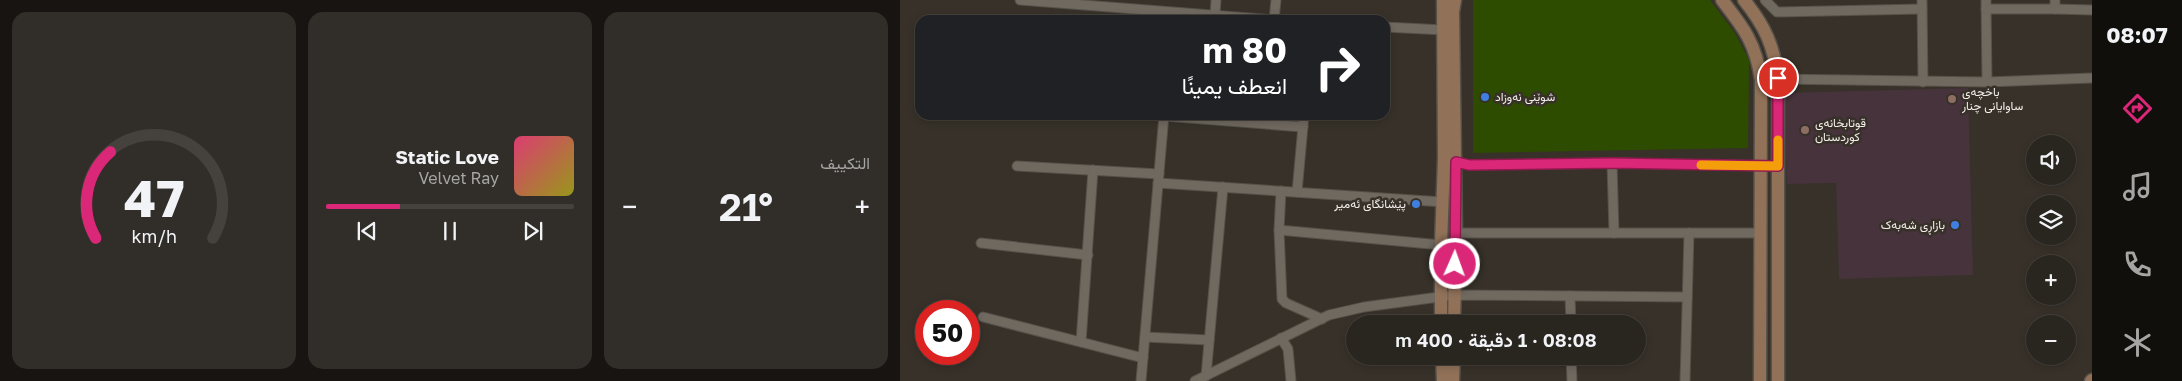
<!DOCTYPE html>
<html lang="ar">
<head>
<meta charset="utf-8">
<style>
  :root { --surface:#29251f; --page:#312d28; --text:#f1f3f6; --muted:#a5a5a4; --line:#45423d; --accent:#db2777 }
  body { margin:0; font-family:"Golos Text",Vazirmatn,sans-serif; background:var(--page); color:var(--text); direction:rtl; height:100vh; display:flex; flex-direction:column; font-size:19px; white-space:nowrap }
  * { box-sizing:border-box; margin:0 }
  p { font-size:16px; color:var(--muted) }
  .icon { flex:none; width:28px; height:28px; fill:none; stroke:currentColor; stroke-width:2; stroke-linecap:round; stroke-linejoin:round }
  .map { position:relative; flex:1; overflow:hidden; direction:ltr }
  .side { display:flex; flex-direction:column; gap:12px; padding:12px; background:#171411; width:900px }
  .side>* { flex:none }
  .hud { position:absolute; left:15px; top:15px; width:475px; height:105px; border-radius:15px; box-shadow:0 2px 8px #0003,0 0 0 1px var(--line); direction:rtl; background:#202124; color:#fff; overflow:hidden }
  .fabs { position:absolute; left:1126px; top:135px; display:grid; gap:10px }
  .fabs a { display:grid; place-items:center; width:50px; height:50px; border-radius:50%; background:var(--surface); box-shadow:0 2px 8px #0003,0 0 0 1px var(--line); font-size:25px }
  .speed { position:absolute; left:15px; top:300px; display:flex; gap:10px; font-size:25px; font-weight:700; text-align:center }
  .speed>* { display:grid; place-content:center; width:65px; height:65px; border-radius:50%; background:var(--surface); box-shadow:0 2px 8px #0003,0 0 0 1px var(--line); line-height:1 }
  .speed .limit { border:8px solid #d22; background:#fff; color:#111 }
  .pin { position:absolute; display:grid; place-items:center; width:42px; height:42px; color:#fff; margin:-21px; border:2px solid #fff; border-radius:50%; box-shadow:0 1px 5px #0007 }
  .me { position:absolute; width:55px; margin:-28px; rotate:2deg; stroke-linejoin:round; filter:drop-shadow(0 0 4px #0008) }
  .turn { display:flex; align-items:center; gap:18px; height:105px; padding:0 20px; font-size:22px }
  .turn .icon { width:65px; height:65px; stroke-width:2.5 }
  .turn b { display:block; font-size:35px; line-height:42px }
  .big { font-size:38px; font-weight:600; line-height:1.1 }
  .side .widget { flex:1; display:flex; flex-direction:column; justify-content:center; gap:8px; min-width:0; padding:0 18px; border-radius:15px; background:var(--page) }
  .side .dial { align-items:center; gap:0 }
  .dial svg { height:130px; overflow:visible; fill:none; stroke:var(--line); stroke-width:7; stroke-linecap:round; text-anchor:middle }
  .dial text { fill:var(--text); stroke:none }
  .song { display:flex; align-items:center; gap:15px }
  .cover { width:60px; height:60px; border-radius:8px; background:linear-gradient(135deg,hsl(340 70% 55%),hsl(60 70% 35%)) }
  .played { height:5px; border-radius:2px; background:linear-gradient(90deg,var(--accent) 30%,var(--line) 30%) }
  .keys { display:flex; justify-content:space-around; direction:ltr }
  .heat { display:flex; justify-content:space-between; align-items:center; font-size:28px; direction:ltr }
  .side .tiles { flex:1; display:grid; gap:12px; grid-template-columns:repeat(3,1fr) }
  .trip { position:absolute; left:446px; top:315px; width:300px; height:50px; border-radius:25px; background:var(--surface); box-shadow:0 2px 8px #0003,0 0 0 1px var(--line); font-weight:600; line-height:50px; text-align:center; direction:rtl }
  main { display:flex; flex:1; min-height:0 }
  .tabs { display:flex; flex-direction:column; width:90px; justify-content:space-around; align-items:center; background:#100f0c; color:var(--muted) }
  .tabs .icon { width:35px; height:35px }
  .tabs .active { color:var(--accent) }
  .tabs b { font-size:22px; color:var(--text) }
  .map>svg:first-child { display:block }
  .commercial { fill:#46333c }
  .green { fill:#2e4c00 }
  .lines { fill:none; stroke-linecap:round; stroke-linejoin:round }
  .minor-casing { stroke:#555149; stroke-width:11 }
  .secondary-casing { stroke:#555149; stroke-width:15 }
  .minor { stroke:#706960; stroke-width:9 }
  .secondary { stroke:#917259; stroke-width:12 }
  .route-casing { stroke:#8e194d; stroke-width:12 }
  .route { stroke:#db2777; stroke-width:9 }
  .slow { stroke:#f59e0b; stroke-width:9 }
  .shop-dot { fill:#3f7fe0; stroke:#373129; stroke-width:2 }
  .education-dot { fill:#8d6e63; stroke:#373129; stroke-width:2 }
  .labels { text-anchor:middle; stroke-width:5; stroke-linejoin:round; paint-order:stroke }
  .poi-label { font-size:12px; fill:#f3efea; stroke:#373129; text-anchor:start }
</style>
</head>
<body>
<main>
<nav class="tabs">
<b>08:07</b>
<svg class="icon active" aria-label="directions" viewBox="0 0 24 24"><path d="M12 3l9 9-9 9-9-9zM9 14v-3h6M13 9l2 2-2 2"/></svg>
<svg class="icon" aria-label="music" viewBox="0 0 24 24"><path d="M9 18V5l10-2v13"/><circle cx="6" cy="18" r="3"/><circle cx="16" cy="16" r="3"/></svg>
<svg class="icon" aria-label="phone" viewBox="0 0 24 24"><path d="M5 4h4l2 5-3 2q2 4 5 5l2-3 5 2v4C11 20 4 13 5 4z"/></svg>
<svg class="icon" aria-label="climate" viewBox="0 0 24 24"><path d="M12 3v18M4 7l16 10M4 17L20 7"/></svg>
</nav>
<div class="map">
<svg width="1192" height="381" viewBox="0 0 1192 381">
  <rect width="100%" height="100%" fill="#373129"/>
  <polygon class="commercial" points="1068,88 1073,275 939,279 936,183 887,184 884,93"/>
  <polygon class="green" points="573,0 810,0 835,33 849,60 848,148 573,153"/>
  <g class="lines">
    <defs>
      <g id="minor">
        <polyline points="120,0 375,20"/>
        <polyline points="865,0 877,12 1022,9"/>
        <polyline points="1022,0 1023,82"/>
        <polyline points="1086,0 1087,82"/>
        <polyline points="1086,9 1155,9 1155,0"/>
        <polyline points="1155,9 1192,10"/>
        <polyline points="315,15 316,0"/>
        <polyline points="374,20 376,0"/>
        <polyline points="485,27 544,30"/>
        <polyline points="878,79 1087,82 1192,78"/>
        <polyline points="264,116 403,127"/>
        <polyline points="556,162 569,165 712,163 878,166"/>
        <polyline points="712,163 714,233"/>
        <polyline points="117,166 259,174"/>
        <polyline points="258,183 543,202"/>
        <polyline points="381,191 379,230 382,299 386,303 422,319"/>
        <polyline points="397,192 404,115"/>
        <polyline points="379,230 541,245"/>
        <polyline points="556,233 859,233"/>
        <polyline points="81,243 188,255"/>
        <polyline points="670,296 671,324"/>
        <polyline points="83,317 243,358"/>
        <polyline points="245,337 309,340"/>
        <polyline points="381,338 388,349 391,381"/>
        <polyline points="181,342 193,170"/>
        <polyline points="671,356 672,381"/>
        <polyline points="306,376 323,187"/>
        <polyline points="241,381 264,115"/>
        <polyline points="295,381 429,315 464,307 554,295 787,297"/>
        <polyline points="785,381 789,233"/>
      </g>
      <g id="secondary">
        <path d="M822 0C844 28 856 44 861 80L860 381"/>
        <path d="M844 0C865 26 874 46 878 79V381"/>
        <polyline points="541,324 541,245 544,159 543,0"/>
        <polyline points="554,324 556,233 553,12 555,0"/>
        <polyline points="542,356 543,381"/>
        <polyline points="553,381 554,356"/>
        <polyline points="1191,381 1192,380"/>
      </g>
    </defs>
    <use href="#minor" class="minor-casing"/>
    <use href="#secondary" class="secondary-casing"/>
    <use href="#minor" class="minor"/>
    <use href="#secondary" class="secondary"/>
  </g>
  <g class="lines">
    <defs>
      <polyline id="route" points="555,264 556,162 569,165 712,163 878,166 878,78"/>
    </defs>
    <use href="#route" class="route-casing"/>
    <use href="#route" class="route"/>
    <polyline class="slow" points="801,165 878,166 878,140"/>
  </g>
  <g class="shop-dot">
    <circle cx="585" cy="97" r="5"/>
    <circle cx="516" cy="204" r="5"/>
    <circle cx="1055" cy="225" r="5"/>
  </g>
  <g class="education-dot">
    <circle cx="1052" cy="99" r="5"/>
    <circle cx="905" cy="130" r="5"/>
  </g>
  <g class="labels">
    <g class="poi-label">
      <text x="1062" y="96">باخچەی<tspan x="1062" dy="14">ساوایانی چنار</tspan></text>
      <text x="595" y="101">شوێنی نەوزاد</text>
      <text x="915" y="127">قوتابخانەی<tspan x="915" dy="14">کوردستان</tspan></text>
      <text x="506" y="208" text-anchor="end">پێشانگای ئەمیر</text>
      <text x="1045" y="229" text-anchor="end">بازاڕی شەبەک</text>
    </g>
  </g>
</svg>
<div class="fabs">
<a><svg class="icon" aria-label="sound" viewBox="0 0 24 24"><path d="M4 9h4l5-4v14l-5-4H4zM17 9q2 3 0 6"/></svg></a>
<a><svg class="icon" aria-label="layers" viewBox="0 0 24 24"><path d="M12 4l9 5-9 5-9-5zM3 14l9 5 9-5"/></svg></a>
<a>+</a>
<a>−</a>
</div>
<div class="speed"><div class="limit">50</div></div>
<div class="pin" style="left:878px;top:78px;background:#d93025"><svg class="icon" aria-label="arrive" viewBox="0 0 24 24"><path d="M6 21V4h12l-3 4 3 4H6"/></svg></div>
<svg class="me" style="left:555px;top:264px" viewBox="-20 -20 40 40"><circle r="17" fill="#db2777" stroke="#fff" stroke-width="3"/><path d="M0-11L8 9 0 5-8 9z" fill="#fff"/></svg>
<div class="trip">08:08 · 1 دقيقة · 400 m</div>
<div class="hud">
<div class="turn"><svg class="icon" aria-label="right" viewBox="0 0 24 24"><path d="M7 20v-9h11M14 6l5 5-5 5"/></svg><div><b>80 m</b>انعطف يمينًا</div></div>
</div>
</div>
<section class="side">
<div class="tiles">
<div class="widget"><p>التكييف</p>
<div class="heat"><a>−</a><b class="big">21°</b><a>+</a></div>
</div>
<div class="widget">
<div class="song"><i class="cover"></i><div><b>Static Love</b><p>Velvet Ray</p></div></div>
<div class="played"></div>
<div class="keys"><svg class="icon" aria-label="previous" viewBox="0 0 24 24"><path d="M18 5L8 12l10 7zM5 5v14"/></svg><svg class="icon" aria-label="pause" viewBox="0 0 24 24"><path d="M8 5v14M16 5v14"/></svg><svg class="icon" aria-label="next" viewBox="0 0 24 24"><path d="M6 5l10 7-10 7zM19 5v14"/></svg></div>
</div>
<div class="widget dial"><svg viewBox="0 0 100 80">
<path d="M14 69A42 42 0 1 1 86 69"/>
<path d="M14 69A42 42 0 0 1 23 16" stroke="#db2777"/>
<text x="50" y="56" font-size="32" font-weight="700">47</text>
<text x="50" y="72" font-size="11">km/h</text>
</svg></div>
</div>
</section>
</main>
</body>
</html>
